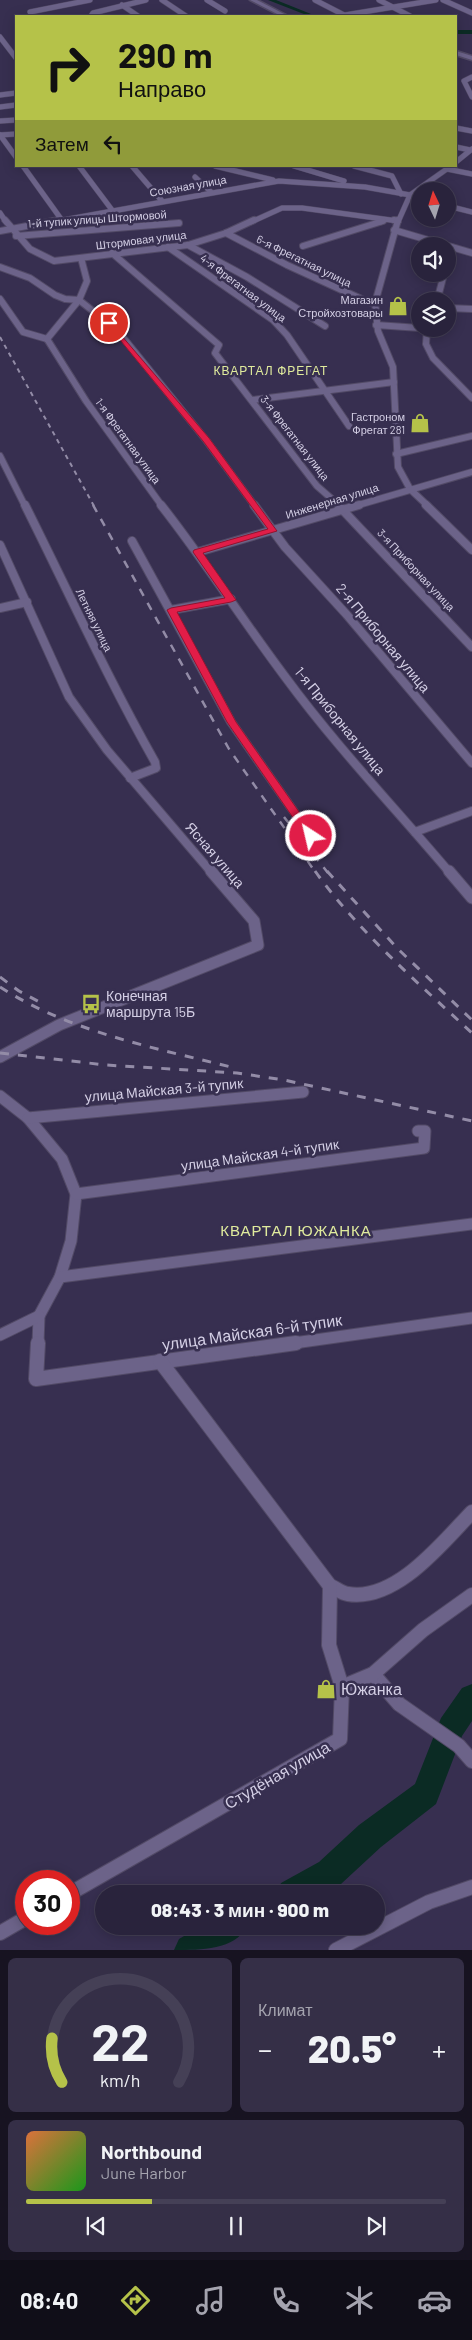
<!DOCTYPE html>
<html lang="ru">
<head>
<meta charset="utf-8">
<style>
  :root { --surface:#29233c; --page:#352f47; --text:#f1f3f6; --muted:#a5a4af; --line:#454056; --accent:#b5c249 }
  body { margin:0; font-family:Barlow,sans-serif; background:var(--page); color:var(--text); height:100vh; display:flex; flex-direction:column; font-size:19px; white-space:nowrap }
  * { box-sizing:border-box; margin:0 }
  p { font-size:16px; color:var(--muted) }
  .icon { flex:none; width:28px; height:28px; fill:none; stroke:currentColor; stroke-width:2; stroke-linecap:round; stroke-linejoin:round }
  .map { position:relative; height:1950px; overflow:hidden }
  .side { display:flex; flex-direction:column; gap:8px; padding:8px; background:#171321; flex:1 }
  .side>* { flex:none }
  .banner { position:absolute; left:15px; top:15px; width:442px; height:152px; border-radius:0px; box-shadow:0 2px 12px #0003,0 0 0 1px var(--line); background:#b5c249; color:#111; overflow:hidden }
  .needle { width:32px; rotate:356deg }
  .tools { position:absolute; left:411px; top:182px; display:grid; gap:10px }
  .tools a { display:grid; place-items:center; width:45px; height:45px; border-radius:50%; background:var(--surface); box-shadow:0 2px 12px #0003,0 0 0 1px var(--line); font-size:25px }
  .speed { position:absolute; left:15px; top:1870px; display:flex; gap:10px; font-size:25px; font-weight:700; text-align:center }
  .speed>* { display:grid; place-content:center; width:65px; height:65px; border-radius:50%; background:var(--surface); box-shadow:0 2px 12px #0003,0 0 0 1px var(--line); line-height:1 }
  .speed .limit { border:8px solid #d22; background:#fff; color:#111 }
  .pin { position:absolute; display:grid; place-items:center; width:42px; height:42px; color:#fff; margin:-21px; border:2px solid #fff; border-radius:50%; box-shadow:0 1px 5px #0007 }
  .me { position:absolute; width:55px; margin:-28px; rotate:325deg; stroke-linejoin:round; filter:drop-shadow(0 0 4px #0008) }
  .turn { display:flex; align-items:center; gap:18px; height:105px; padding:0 20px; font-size:22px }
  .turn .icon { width:65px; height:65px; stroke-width:2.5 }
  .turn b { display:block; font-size:35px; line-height:42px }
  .then { display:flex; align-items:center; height:48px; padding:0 20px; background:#0003; gap:10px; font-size:19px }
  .big { font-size:38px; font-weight:800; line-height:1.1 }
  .side .tile { flex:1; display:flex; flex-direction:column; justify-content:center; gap:8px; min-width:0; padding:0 18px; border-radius:8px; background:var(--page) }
  .side .dial { align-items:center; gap:0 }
  .dial svg { height:130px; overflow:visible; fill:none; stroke:var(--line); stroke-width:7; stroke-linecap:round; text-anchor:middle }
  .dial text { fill:var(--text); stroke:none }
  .song { display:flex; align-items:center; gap:15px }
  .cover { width:60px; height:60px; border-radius:8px; background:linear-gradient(135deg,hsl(20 70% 55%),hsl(120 70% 35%)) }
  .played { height:5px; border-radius:2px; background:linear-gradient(90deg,var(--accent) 30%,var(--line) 30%) }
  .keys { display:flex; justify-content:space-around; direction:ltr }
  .heat { display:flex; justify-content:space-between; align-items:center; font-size:28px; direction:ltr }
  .side .tiles { flex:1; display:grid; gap:8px; grid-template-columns:1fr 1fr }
  .tile:last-child { grid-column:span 2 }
  .trip { position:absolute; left:95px; top:1885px; width:290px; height:50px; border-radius:25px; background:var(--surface); box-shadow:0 2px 12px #0003,0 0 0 1px var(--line); font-weight:800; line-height:50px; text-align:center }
  .dock { display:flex; height:80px; justify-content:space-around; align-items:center; background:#100e18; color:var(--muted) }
  .dock .icon { width:35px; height:35px }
  .dock .current { color:var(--accent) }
  .dock b { font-size:22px; color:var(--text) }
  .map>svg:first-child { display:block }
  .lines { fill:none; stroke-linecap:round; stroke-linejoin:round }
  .canal { fill:#0b2b24; fill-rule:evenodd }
  .river { fill:#0b2b24; fill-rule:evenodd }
  .minor-far4-casing { stroke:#524a66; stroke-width:6 }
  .minor-far3-casing { stroke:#524a66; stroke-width:8 }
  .minor-far2-casing { stroke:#524a66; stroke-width:10 }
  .minor-far1-casing { stroke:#524a66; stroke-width:13 }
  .minor-casing { stroke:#524a66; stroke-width:16 }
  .tertiary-casing { stroke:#524a66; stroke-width:3 }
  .minor-far4 { stroke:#6c6389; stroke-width:5 }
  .minor-far3 { stroke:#6c6389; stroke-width:6 }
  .minor-far2 { stroke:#6c6389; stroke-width:8 }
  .minor-far1 { stroke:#6c6389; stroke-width:11 }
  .minor { stroke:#6c6389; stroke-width:14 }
  .tertiary { fill:#6c6389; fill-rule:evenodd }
  .rail-far2 { stroke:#938ca7; stroke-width:2; stroke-dasharray:4.5 4.5; stroke-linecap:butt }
  .rail-far1 { stroke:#938ca7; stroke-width:2.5; stroke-dasharray:8 8; stroke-linecap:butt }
  .rail { stroke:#938ca7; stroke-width:3; stroke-dasharray:9 9; stroke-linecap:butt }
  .route { fill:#e11d48; stroke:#92132f }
  .labels { text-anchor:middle; stroke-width:5; stroke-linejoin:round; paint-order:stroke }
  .far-street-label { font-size:11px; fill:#d4cfe5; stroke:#372f50 }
  .far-poi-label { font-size:11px; fill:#d4cfe5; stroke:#372f50; text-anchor:end }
  .far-neighbourhood-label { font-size:12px; letter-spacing:1px; fill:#e0eb9d; stroke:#372f50 }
  .street-label { font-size:14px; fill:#d4cfe5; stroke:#372f50 }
  .poi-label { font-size:14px; fill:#d4cfe5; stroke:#372f50; text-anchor:start }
  .neighbourhood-label { font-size:15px; letter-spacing:1px; fill:#e0eb9d; stroke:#372f50 }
  .near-street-label { font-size:16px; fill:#d4cfe5; stroke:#372f50 }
  .near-poi-label { font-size:16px; fill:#d4cfe5; stroke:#372f50; text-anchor:start }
</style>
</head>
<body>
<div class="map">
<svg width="472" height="1950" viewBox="0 0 472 1950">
  <rect width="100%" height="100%" fill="#372f50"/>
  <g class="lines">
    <g class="canal">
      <polygon points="268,0 276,0 316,16 309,16"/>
      <rect x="456" y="30" width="16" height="4"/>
    </g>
    <g class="river">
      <polygon points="472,1684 472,1721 462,1736 436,1804 381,1847 341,1884 323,1894 277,1894 281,1883 319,1862 359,1825 415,1784 441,1718 462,1688"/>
      <path d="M201 1926H247C235 1950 201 1950 174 1950L179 1939Z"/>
    </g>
    <defs>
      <g id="minor-far4">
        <polyline points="162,0 186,16"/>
        <polyline points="207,0 225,11"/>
        <polyline points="315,0 344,15"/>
        <polyline points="379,0 410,16"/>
        <polyline points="443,0 472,13"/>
        <polyline points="122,5 138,16"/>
        <polyline points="30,12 90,0"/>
        <polyline points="91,16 93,13 146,0"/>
        <polyline points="339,16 436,0"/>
        <polyline points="0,37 16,58"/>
        <polyline points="472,77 464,81 472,97"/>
        <polyline points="0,95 16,93"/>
        <polyline points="0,107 16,105"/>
        <polyline points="0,121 16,120"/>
        <polyline points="456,128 472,131"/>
        <polyline points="0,135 16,157"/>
        <polyline points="0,135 16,134"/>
        <polyline points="456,147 470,150"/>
        <polyline points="456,162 472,149"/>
        <polyline points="23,166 61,219"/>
        <polyline points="79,166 112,210"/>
        <polyline points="132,166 162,201"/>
        <polyline points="215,166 273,180"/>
        <polyline points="294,166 344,181"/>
        <polyline points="354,166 392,176 401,194"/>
        <polyline points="447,169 472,174"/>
        <polyline points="195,177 211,192"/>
        <polyline points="448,206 472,212"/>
        <polyline points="0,213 6,222"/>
        <polyline points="52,222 279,181 365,187 410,195"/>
        <polyline points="251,222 282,208 302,208 398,221"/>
        <polyline points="381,222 383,221"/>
        <polyline points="398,222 410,195 451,166"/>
      </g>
      <g id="minor-far3">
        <polyline points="5,220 30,249 54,261 188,245 226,233 254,220"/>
        <polyline points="394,220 398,221"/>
        <polyline points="398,220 375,303 378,331 393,367 398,467 410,489 428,506"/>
        <polyline points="394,230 472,253"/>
        <polyline points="0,231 59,220"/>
        <polyline points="226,233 287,265 368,302 375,303"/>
        <polyline points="16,236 179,223"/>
        <polyline points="188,245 247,277 325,326"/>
        <polyline points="303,246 383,221"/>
        <polyline points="168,247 273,320 287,335 349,426"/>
        <polyline points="112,253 219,345 215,353 317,486 340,506"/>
        <polyline points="448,261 451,247"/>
        <polyline points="0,267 30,278 55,295 65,299 79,300 117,330 206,440 255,506"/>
        <polyline points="0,299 23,332 47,339"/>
        <polyline points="437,301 444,274"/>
        <polyline points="448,308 472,309"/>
        <polyline points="376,325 420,328"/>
        <polyline points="427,329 426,344 433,358 472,398"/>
        <polyline points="47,339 86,401 162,506"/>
        <polyline points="47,339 79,300 87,281 81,258"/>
        <polyline points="252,400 394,382"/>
        <polyline points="396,454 472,436"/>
        <polyline points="0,456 25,506"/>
        <polyline points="355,506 472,472"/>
      </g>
      <g id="minor-far2">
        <path d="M25 505C68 591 108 679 155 762L156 768 130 778"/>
        <path d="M161 505C205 561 243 621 286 678 336 746 395 808 450 873"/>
        <polyline points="254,505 285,547 347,615 472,763"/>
        <polyline points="338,505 472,647"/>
        <polyline points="426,505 472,550"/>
        <polyline points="132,541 231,722 311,836"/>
        <polyline points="0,545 69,697 107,750 212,873"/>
        <polyline points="198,552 359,505"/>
        <polyline points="0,608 27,602"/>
        <polyline points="171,610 231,599"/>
        <polyline points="415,832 472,811"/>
      </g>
      <g id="minor-far1">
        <polyline points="449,871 472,898"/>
        <polyline points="0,1057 59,1025 258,945 254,921 211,871"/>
        <polyline points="0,1096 28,1118 62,1159 76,1194 71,1241 60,1277 39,1316 38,1344"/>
        <polyline points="28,1118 303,1092"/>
        <polyline points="76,1194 424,1148 425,1131 418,1131"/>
        <polyline points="60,1277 472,1224"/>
        <polyline points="0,1335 39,1316"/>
        <polyline points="287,1344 472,1318"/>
      </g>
      <g id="minor">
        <polyline points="38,1343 36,1379 296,1343"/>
        <path d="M330 1586C336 1588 341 1593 348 1594 396 1602 442 1543 472 1512"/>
        <polyline points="373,1674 399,1704 459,1746 472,1761"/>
        <polyline points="342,1687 373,1674 423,1630 472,1595"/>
        <polyline points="69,1894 340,1739 342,1687 329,1645 330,1586 160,1361"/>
        <polyline points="0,1933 26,1918"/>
        <polyline points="336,1950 429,1902 472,1887"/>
      </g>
      <g id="tertiary">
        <polygon points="250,0 257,0 288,16 281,16"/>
        <polygon points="456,51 472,56 472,60 456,55"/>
      </g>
    </defs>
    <use href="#minor-far4" class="minor-far4-casing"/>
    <use href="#minor-far3" class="minor-far3-casing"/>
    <use href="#minor-far2" class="minor-far2-casing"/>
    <use href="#minor-far1" class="minor-far1-casing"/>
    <use href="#minor" class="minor-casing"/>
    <use href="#tertiary" class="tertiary-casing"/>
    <use href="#minor-far4" class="minor-far4"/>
    <use href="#minor-far3" class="minor-far3"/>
    <use href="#minor-far2" class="minor-far2"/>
    <use href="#minor-far1" class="minor-far1"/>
    <use href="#minor" class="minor"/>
    <use href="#tertiary" class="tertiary"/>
    <polyline class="rail-far2" points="0,337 94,506"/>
    <g class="rail-far1">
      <polyline points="93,505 229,749 316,873"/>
      <polyline points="284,817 328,873"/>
    </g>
    <g class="rail">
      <path d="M315 871C358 931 418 983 472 1033"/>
      <polyline points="327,871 397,948 472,1020"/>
      <polyline points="0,977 19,991 43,1004"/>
      <path d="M0 987C70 1032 155 1048 235 1068"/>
      <polyline points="0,1053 106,1065 237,1073 284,1080 472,1121"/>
    </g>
  </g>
  <polygon class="route" points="109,321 209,438 277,531 203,553 236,600 231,602 177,612 236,722 316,836 314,838 307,838 227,722 167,610 171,608 225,598 193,552 194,550 268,529 203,441 107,324 106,323"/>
  <defs>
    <symbol id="shop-bare" viewBox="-9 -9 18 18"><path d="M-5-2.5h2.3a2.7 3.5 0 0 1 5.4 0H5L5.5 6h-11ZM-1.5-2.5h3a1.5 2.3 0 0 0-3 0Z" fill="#b5c249" stroke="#372f50" stroke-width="2.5" paint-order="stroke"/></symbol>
    <symbol id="bus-bare" viewBox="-9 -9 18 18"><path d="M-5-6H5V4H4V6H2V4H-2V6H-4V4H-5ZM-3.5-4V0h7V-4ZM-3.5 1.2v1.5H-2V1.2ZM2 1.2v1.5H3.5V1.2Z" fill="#b5c249" stroke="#372f50" stroke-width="2.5" paint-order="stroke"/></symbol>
  </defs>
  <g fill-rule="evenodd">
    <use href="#shop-bare" x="384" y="292" width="28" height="28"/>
    <use href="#shop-bare" x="406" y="409" width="28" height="28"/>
    <use href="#bus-bare" x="77" y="990" width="28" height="28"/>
    <use href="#shop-bare" x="312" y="1675" width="28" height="28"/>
  </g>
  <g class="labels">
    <g class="far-street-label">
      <text transform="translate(188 186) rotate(-10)" y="4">Союзная улица</text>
      <text transform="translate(97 219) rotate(-4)" y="4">1-й тупик улицы Штормовой</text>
      <text transform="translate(141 240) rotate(-7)" y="4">Штормовая улица</text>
      <text transform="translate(304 261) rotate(26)" y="4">6-я Фрегатная улица</text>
      <text transform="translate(243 288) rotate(37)" y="4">4-я Фрегатная улица</text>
      <text transform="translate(295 438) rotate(52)" y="4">3-я Фрегатная улица</text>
      <text transform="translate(128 441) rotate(54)" y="4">1-я Фрегатная улица</text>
      <text transform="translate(332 501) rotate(-17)" y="4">Инженерная улица</text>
      <text transform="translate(416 570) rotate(47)" y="4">3-я Приборная улица</text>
      <text transform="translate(94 620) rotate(64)" y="4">Летняя улица</text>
    </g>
    <g class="far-poi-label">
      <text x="383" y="304">Магазин<tspan x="383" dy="13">Стройхозтовары</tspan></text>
      <text x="405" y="421">Гастроном<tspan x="405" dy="13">Фрегат 281</tspan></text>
    </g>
    <g class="far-neighbourhood-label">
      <text x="271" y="375">КВАРТАЛ ФРЕГАТ</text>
    </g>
    <g class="street-label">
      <text transform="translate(383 638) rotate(50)" y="5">2-я Приборная улица</text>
      <text transform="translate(340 721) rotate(51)" y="5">1-я Приборная улица</text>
      <text transform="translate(215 855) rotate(49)" y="5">Ясная улица</text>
      <text transform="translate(164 1090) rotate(-5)" y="5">улица Майская 3-й тупик</text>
      <text transform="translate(260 1155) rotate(-8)" y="5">улица Майская 4-й тупик</text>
    </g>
    <g class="poi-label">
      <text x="106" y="1001">Конечная<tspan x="106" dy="16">маршрута 15Б</tspan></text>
    </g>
    <g class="neighbourhood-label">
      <text x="296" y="1236">КВАРТАЛ ЮЖАНКА</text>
    </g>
    <g class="near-street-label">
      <text transform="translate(252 1332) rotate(-8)" y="6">улица Майская 6-й тупик</text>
      <text transform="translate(277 1775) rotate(-30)" y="6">Студёная улица</text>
    </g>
    <g class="near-poi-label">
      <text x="341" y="1695">Южанка</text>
    </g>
  </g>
</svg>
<div class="tools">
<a><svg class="needle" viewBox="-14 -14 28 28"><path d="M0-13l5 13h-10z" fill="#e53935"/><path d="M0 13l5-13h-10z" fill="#a5a4af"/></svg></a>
<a><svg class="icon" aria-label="sound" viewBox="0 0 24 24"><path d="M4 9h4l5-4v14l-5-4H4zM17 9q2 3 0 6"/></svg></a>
<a><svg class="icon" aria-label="layers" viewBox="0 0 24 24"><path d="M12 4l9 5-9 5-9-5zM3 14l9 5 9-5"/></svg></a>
</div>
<div class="speed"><div class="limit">30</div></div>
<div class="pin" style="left:109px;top:323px;background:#d93025"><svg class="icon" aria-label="arrive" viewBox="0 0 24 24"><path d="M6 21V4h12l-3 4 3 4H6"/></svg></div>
<svg class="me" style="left:311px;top:836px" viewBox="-20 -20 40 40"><circle r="17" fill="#e11d48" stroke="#fff" stroke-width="3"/><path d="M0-11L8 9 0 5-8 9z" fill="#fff"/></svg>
<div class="trip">08:43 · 3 мин · 900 m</div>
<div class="banner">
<div class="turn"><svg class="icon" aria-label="right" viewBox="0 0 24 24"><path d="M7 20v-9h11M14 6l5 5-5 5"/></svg><div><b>290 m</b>Направо</div></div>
<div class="then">Затем<svg class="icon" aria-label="left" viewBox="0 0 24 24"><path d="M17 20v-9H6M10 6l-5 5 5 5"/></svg></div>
</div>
</div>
<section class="side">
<div class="tiles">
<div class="tile dial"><svg viewBox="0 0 100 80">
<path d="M14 69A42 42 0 1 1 86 69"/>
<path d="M14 69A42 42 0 0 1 8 42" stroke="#b5c249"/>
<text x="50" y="56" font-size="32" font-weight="700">22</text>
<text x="50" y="72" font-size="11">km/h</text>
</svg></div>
<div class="tile"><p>Климат</p>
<div class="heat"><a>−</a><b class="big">20.5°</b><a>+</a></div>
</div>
<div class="tile">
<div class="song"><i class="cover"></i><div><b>Northbound</b><p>June Harbor</p></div></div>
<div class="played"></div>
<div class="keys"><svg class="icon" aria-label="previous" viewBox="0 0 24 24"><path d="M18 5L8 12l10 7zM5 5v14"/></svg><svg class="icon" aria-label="pause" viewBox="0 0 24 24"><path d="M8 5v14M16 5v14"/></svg><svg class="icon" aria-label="next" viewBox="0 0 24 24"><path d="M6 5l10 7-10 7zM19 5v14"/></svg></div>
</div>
</div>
</section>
<nav class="dock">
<b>08:40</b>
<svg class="icon current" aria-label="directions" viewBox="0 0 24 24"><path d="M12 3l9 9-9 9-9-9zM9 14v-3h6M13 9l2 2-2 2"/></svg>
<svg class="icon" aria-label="music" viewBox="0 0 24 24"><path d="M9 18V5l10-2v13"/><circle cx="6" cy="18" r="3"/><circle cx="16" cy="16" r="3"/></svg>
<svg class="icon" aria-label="phone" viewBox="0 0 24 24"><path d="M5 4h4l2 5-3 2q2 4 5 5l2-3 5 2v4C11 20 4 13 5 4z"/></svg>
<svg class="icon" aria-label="climate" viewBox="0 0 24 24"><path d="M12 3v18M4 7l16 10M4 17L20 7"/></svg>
<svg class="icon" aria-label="car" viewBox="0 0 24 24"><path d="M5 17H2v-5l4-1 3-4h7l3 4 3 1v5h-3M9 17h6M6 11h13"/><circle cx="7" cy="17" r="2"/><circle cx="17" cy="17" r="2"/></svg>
</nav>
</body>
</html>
